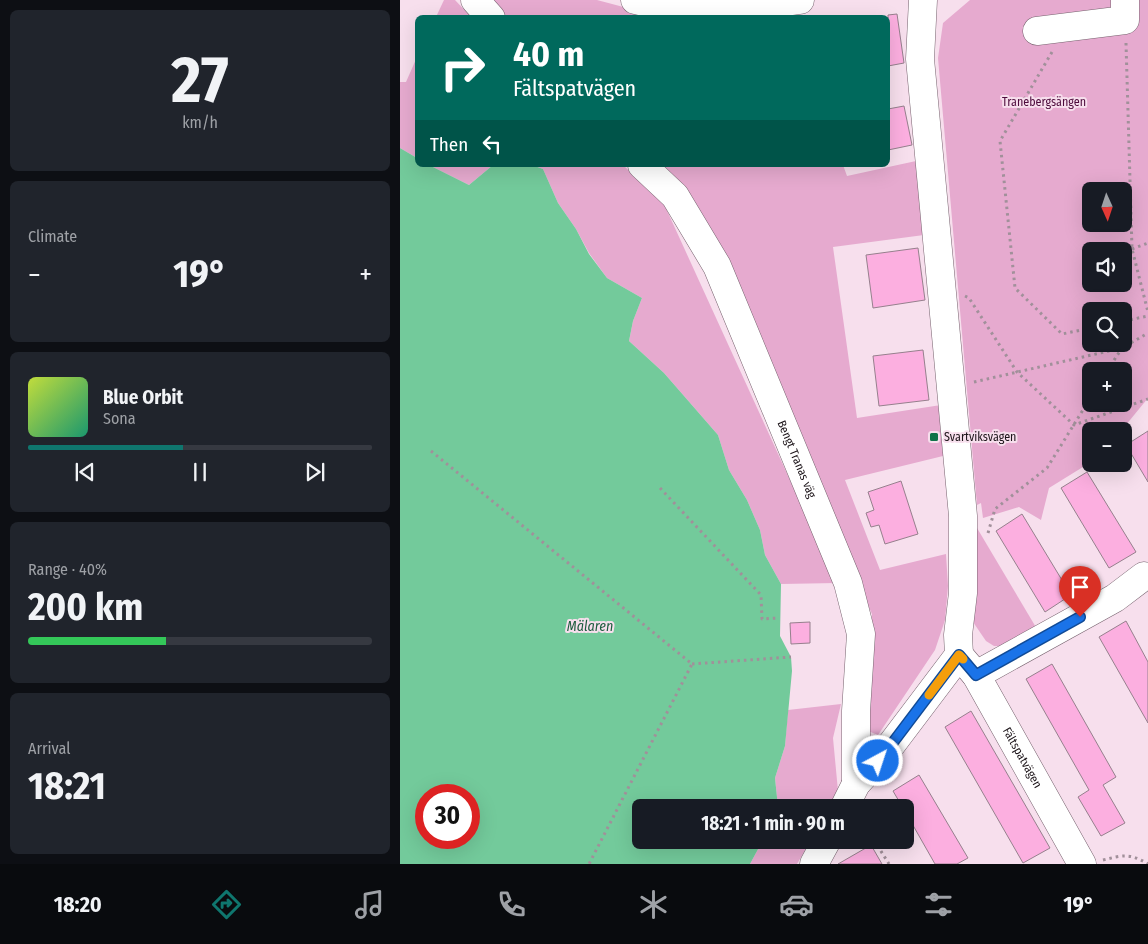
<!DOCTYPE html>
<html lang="en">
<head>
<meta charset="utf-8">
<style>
  :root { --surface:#171b24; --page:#20242c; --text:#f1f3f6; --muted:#9ea1a6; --line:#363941; --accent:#0f766e }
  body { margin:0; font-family:"Fira Sans Condensed",sans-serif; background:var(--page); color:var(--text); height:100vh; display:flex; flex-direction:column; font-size:19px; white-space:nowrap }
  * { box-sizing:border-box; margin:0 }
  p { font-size:16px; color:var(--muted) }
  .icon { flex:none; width:28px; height:28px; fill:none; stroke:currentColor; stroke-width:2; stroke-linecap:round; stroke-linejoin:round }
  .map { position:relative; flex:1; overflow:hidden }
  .details { display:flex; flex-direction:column; gap:10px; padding:10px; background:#0d0f14; width:400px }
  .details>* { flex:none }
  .hud { position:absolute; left:15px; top:15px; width:475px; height:152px; border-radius:8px; box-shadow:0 5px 20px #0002; background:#00695c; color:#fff; overflow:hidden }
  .needle { width:32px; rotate:177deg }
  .fabs { position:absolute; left:682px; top:182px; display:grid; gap:10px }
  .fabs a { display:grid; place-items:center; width:50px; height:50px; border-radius:8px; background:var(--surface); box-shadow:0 5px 20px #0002; font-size:25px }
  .speed { position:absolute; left:15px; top:784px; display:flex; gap:10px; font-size:25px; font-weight:700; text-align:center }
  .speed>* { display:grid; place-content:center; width:65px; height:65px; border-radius:50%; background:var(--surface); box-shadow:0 5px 20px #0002; line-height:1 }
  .speed .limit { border:8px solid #d22; background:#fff; color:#111 }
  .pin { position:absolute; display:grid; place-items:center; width:42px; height:42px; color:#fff; margin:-51px -21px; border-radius:50% 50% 50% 0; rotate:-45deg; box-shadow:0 0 5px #0007 }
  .pin .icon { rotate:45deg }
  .me { position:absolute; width:55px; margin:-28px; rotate:40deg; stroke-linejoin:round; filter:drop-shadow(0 0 4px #0008) }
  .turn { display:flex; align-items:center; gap:18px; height:105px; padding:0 15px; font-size:22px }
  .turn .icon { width:65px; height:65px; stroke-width:2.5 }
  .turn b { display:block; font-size:35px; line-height:42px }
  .then { display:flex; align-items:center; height:48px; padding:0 15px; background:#0003; gap:10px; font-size:19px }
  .big { font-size:38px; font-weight:700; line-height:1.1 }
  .details .card { flex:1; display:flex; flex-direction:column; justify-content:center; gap:8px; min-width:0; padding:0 18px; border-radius:8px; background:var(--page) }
  .details .dial { align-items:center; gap:0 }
  .dial b { font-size:65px; line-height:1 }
  .song { display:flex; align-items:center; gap:15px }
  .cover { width:60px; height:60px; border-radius:8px; background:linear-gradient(135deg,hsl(70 70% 55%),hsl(160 70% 35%)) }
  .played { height:5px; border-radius:2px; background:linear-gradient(90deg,var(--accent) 45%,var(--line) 45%) }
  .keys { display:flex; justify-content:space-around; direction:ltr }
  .heat { display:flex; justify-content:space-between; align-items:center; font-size:28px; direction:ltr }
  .charge { height:8px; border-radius:4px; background:linear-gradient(90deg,#34c759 40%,var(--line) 0) }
  .trip { position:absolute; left:232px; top:799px; width:282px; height:50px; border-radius:8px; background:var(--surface); box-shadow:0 5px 20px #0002; font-weight:700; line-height:50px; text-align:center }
  .menu { display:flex; height:80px; justify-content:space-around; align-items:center; background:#090b0e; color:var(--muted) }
  .menu .icon { width:35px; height:35px }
  .menu .active { color:var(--accent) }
  .menu b { font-size:22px; color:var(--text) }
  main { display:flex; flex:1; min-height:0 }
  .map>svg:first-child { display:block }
  .green { fill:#e6aacf; fill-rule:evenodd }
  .water { fill:#73ca9b; fill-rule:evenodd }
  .building { fill:#fcafe0; stroke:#96808d }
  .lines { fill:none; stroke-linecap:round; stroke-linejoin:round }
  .minor-casing { stroke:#76626e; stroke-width:29 }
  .path { stroke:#a1909a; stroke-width:3; stroke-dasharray:2.5 4; stroke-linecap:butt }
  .minor { stroke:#fff; stroke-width:28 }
  .route-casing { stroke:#114b97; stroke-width:12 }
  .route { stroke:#1a73e8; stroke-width:9 }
  .slow { stroke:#f59e0b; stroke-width:9 }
  .poi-dot { fill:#107349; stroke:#f7dfed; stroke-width:2 }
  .labels { text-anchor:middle; stroke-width:4; stroke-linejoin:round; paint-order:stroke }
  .park-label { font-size:12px; fill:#4e0c3d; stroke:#f7dfed }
  .poi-label { font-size:12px; fill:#1c1419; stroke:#f7dfed; text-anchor:start }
  .street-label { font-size:12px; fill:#1c1419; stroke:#f7dfed }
  .water-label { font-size:14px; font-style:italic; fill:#1c5c3e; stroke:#f7dfed }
</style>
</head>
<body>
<main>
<section class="details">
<div class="card dial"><b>27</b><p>km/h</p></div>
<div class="card"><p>Climate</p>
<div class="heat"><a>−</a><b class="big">19°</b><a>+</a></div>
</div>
<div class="card">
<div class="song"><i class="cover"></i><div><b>Blue Orbit</b><p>Sona</p></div></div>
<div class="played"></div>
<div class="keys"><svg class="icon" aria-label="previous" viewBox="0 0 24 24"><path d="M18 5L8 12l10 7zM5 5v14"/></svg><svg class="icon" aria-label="pause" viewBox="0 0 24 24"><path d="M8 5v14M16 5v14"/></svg><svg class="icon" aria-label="next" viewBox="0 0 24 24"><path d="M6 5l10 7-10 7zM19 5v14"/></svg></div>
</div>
<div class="card"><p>Range · 40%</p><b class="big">200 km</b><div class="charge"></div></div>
<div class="card"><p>Arrival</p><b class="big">18:21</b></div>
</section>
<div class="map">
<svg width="748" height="864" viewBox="0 0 748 864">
  <rect width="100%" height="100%" fill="#f7dfed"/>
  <g class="green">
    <polygon points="44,0 55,0 71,17 36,17"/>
    <polygon points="87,0 197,0 261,17 106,17"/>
    <path d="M570 0H748V398L721 431H691V462L649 488 641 520 619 507 583 518 581 503 577 505 538 58 543 23ZM691 191H724V224H691ZM691 251H724V284H691ZM691 311H724V344H691ZM691 371H724V404H691Z"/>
    <polygon points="17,57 17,158 0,148 0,82 6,82"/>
    <polygon points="516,161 524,235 433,247 457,418 541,405 543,456 445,480 480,570 546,554 548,586 545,620 535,650 478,735 468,731 472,614 260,165 443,165 447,176"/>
    <polygon points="29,165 93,165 69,185"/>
    <polygon points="132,165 223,165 264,204 437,583 381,584 365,555 360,530 347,500 329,470 318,435 264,373 229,341 233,321 242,298 207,278 189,253 176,229 158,203 143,169"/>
    <polygon points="577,528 637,629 602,646 594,646 586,641 573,622"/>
    <polygon points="441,704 433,738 438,791 429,807 378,807 375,778 385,746 388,710"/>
    <polygon points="363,840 411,840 397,864 350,864"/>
  </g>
  <path class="water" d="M0 148 17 158 18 165H29L69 185 93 165H132L143 169 158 203 176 229 189 254 207 278 242 298 233 321 229 341 264 373 318 435 329 470 347 500 360 530 365 555 381 584 380 636 391 657 392 671 385 746 375 778 378 807 241 808V840H363L350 864H0ZM26 795H69V838H26Z"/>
  <g class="building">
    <polygon points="497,14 504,63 488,66 488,15"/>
    <polygon points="504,106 512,145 488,150 488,109"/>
    <polygon points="518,248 525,300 473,308 466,255"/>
    <polygon points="523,350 529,400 479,406 473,356"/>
    <polygon points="748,431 748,482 726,445"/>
    <polygon points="687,472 736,552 709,568 661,488"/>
    <polygon points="501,481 518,534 485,544 479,525 471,527 466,513 474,510 468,492"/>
    <polygon points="622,514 671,595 645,612 596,531"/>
    <polygon points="726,621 748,662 748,723 699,637"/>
    <polygon points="410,622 410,643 391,644 390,623"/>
    <polygon points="652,664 716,777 703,785 725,823 701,836 678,797 689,790 626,679"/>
    <polygon points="571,711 650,848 623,863 545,727"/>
    <polygon points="519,775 568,858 557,864 535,864 506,813 506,808 503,808 493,791"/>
    <polygon points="471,845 482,864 438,864"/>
  </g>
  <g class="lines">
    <defs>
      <g id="minor">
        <polyline points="75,0 91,18"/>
        <polyline points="235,0 273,9 327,10 400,0"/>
        <polyline points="637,31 725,20 725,0"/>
        <path id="s1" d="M242 165 275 196 317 266 448 583 461 634 456 711V784"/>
        <path id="s2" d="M559 655 576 675 682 864"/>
        <polyline points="576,675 715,598 744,576"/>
        <polyline points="444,808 456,784 488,749 559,655 558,635 563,593 563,516 520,59 523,0"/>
        <polyline points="414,864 427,840"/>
      </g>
    </defs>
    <use href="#minor" class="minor-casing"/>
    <g class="path">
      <polyline points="726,43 732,249 748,312"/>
      <polyline points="652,52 600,141 615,288 662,334 691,328"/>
      <polyline points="732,249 748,243"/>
      <polyline points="565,296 569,298 617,372 674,425 748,399"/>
      <polyline points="724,321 748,316"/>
      <polyline points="707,371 722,348"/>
      <polyline points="574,382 722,348 748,333"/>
      <polyline points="31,451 292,664 189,864"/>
      <polyline points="260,488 361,595 362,619 379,618"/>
      <polyline points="588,533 595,509 647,468 691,397"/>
      <polyline points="292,664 391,657"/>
      <polyline points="474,840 489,864"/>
      <path d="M703 860C723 855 730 853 748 864"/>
    </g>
    <use href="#minor" class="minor"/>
  </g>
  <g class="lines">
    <defs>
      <polyline id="route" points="478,761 488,749 559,655 576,675 680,617"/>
    </defs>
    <use href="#route" class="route-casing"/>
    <use href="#route" class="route"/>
    <polyline class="slow" points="529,695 559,655 563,659"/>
  </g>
  <rect class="poi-dot" x="529" y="432" width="10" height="10" rx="2.5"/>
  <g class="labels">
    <g class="park-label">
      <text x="644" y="106">Tranebergsängen</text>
    </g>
    <g class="poi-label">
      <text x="544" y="441">Svartviksvägen</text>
    </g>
    <g class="street-label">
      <text dy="4" stroke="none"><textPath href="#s1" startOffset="336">Bengt Tranas väg</textPath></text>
      <text dy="4" stroke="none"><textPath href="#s2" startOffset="121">Fältspatvägen</textPath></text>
    </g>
    <g class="water-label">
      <text x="190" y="631">Mälaren</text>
    </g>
  </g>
</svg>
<div class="fabs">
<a><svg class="needle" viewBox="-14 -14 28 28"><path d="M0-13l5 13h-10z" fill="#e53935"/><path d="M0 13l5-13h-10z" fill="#9ea1a6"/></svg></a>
<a><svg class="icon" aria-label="sound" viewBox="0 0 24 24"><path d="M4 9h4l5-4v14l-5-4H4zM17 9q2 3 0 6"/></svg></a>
<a><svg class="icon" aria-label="search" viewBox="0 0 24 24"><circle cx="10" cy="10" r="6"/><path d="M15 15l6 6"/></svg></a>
<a>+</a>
<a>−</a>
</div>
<div class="speed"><div class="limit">30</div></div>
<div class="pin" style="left:680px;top:617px;background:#d93025"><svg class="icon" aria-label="arrive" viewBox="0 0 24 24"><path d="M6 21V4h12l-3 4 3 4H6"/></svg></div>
<svg class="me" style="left:478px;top:761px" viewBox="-20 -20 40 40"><circle r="17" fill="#1a73e8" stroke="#fff" stroke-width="3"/><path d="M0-11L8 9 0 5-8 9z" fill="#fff"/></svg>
<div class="trip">18:21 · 1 min · 90 m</div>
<div class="hud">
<div class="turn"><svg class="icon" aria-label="right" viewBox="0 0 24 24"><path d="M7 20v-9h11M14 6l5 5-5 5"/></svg><div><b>40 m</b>Fältspatvägen</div></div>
<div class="then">Then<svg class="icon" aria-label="left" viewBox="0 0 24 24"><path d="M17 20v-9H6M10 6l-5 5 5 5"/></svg></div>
</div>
</div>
</main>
<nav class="menu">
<b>18:20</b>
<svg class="icon active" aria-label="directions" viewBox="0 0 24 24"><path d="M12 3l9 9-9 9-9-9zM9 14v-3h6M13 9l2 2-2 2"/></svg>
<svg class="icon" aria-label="music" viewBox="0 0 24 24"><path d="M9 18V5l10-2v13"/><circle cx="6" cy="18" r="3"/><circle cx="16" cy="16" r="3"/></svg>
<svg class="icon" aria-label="phone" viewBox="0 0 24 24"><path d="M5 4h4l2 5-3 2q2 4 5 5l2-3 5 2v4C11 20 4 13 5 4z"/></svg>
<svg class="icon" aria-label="climate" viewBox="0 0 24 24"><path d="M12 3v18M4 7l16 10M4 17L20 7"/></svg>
<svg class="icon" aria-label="car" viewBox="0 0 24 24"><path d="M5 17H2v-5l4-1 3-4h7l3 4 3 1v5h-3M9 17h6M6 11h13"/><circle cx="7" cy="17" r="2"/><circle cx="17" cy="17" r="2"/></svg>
<svg class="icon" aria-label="filters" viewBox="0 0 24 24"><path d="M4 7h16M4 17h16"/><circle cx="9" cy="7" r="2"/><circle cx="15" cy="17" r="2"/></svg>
<b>19°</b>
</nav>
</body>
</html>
